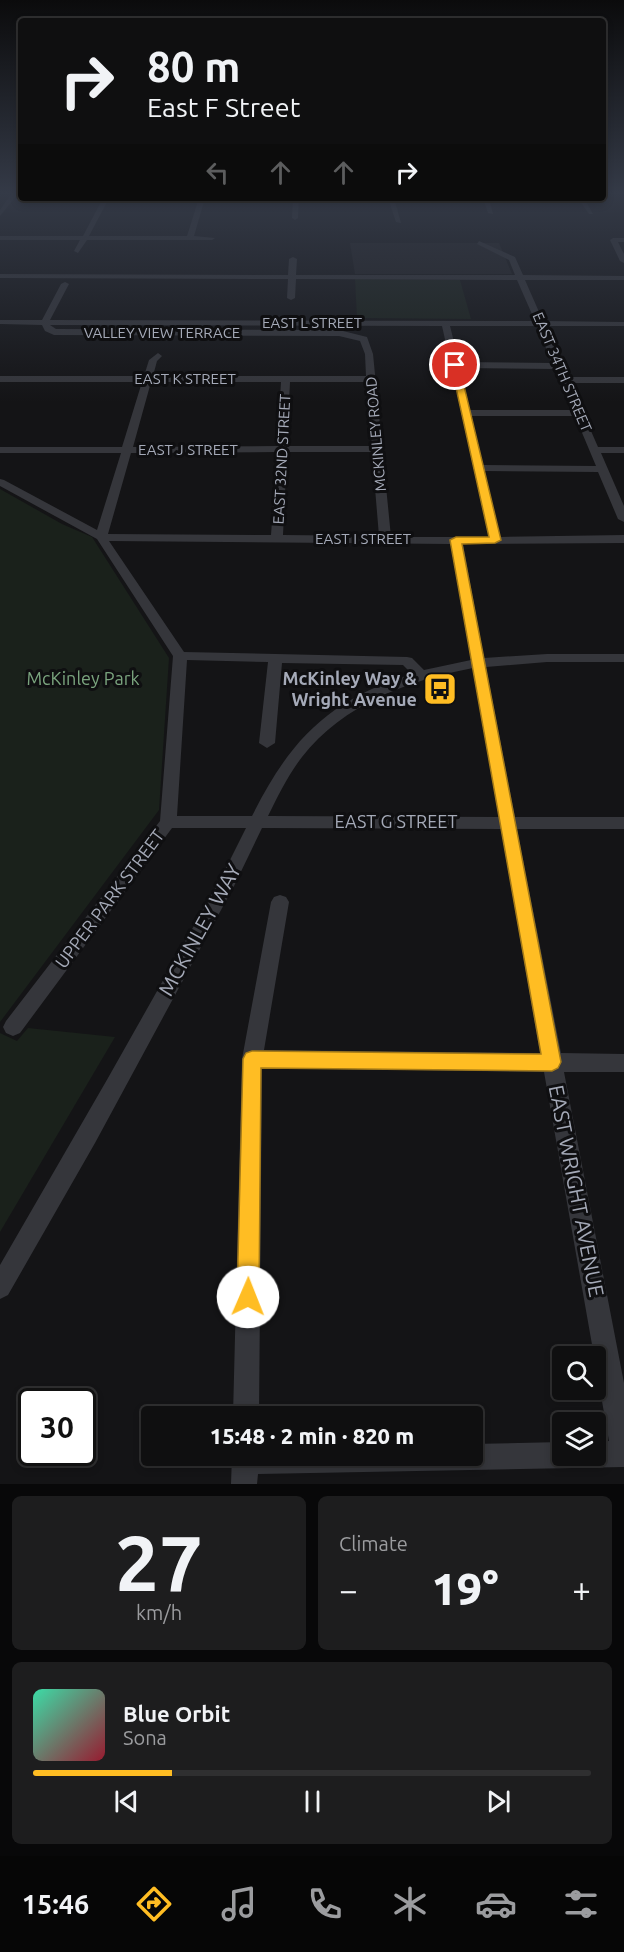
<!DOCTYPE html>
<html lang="en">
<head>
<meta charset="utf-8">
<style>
  :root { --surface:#0f0f10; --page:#1d1d1e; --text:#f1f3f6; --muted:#9b9c9f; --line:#2f2f30; --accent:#ffbd23 }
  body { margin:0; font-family:Ubuntu,sans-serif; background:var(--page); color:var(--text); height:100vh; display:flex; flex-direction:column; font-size:22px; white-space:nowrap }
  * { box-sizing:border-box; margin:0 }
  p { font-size:20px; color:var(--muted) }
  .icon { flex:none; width:33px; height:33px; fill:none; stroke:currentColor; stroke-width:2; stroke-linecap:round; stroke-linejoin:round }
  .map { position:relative; height:1484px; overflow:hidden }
  .sheet { display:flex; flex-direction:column; gap:12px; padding:12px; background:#080809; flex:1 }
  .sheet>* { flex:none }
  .hud { position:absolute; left:18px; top:18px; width:588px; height:183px; border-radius:6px; box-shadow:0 3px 9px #0003,0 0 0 2px var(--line); background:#0f0f10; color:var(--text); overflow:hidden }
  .fabs { position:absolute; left:552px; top:1346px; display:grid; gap:12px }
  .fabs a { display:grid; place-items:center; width:54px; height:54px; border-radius:6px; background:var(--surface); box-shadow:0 3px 9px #0003,0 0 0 2px var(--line); font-size:30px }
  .speed { position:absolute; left:18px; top:1388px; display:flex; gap:12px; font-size:30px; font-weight:700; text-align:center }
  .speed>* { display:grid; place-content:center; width:78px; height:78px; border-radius:50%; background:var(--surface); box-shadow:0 3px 9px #0003,0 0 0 2px var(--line); line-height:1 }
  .speed .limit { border:3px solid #111; border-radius:9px; background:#fff; color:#111 }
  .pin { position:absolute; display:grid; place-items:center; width:51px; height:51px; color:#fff; margin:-26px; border:3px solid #fff; border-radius:50%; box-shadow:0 2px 6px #0007 }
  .me { position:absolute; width:66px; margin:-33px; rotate:1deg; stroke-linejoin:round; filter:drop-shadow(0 0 4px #0008) }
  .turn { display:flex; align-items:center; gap:21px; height:126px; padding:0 30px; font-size:27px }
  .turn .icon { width:78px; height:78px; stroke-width:2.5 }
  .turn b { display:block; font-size:42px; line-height:51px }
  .lanes { display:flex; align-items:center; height:57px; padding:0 30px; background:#0003; justify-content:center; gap:30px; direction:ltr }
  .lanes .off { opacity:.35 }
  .big { font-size:45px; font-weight:800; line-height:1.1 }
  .sheet .tile { flex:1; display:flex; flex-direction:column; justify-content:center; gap:9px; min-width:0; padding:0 21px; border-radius:9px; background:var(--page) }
  .sheet .dial { align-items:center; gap:0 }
  .dial b { font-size:78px; line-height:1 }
  .song { display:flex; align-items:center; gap:18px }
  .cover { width:72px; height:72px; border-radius:9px; background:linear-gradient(135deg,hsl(160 70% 55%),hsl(350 70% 35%)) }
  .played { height:6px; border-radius:3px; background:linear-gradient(90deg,var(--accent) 25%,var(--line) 25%) }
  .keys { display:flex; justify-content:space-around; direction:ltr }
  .heat { display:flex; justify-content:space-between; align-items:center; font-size:33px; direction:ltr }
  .sheet .tiles { flex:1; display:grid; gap:12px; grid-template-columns:1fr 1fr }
  .tile:last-child { grid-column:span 2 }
  .trip { position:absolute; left:141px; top:1406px; width:342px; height:60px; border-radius:6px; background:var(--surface); box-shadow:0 3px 9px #0003,0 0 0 2px var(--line); font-weight:800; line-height:60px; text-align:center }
  .tab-bar { display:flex; height:96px; justify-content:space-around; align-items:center; background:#060606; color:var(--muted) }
  .tab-bar .icon { width:42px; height:42px }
  .tab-bar .current { color:var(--accent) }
  .tab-bar b { font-size:27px; color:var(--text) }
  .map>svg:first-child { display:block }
  .built { fill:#202023 }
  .green { fill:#1a211b }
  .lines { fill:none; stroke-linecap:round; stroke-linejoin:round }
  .minor { fill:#35363b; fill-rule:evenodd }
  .route { fill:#ffbd23; stroke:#a67b17; stroke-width:1.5 }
  .labels { text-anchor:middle; stroke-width:6; stroke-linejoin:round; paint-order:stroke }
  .far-street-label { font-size:15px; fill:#a5aab8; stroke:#0f0f11 }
  .park-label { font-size:18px; fill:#7aa47e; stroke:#0f0f11 }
  .poi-label { font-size:18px; font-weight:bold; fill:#a5aab8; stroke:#0f0f11; text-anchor:end }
  .street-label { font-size:18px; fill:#a5aab8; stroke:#0f0f11 }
  .near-street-label { font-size:21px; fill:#a5aab8; stroke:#0f0f11 }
</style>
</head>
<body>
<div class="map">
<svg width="624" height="1484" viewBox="0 0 624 1484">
  <rect width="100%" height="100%" fill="#141416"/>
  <polygon class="built" points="350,243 499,243 512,274 355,274"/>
  <g class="green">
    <polygon points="355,279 460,280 471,319 357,318"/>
    <polygon points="0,489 62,524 92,537 169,658 159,810 0,1022"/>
    <polygon points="28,1028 115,1037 0,1232 0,1033 17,1041"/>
  </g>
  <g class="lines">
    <g class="minor">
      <polygon points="11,194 18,194 0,216 0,210"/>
      <polygon points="103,198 109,198 89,236 187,236 199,198 205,198 194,236 215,238 212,240 87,240 78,253 74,251 80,240 0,240 0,236 83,236"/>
      <polygon points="293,198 299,198 298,218 295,220 292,218"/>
      <polygon points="388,198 394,198 401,223 396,222"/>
      <polygon points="483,198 489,198 493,214 488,213"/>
      <polygon points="578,198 584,198 593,214 589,214"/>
      <polygon points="613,238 624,238 624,242 618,242 624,254 624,263 620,261 610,240"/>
      <path d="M479 241 515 257 523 275 624 276V280H525L543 321 624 322V326H545L568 377H624V383H570L598 447H624V453H601L624 506V522L618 519 598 472 484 471 500 537 624 535V543L463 544 484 658 547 654H624V662H547L486 667 515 817H624V829H517L561 1053 624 1054V1072H564L624 1383V1467L258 1474 257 1484H231L232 1455H472V1444L562 1442V1455H596V1442L609 1441 544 1072 262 1068 259 1416H233L242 1059 271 902 274 897 280 895 286 897 289 902 264 1050 540 1053 501 829 262 828 234 886 95 1143 8 1295 0 1299V1265L108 1078 222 876 246 828H172L20 1033 13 1036 6 1033 3 1027 6 1021 160 821 173 656 97 539 0 486V479L4 480 97 530 121 453H0V447H122L142 382H0V376H144L149 360 158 353 162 356 157 361 153 376H366L365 354 360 341 339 336 54 335 45 331 42 325 0 324V320H42L61 284 65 282 69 284 50 320 535 321 517 280 296 279 295 298 291 300 287 298 288 279 0 278V274L288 275 289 259 293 257 297 259 296 275H515L509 260 477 244ZM50 325 442 326 489 537H391L373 354 367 337 339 330 56 329ZM450 326H537L552 363 459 362ZM460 368 555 369 572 410H470ZM151 382H281L277 446 133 447ZM290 382H367L372 446H287ZM471 416H575L596 466 483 465ZM277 452 271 535 108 534 131 453ZM287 452H372L379 536 283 535ZM109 541 451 544 471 660 424 670 412 658 407 657 184 652ZM187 660 268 662 259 743 267 748 275 743 282 663 403 665 412 674C328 700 290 740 252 816H177ZM473 668 499 817 268 816C278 796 288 775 302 757 343 704 410 680 473 668Z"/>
    </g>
  </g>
  <linearGradient id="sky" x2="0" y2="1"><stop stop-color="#0b0b0c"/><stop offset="0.48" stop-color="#343a47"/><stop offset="1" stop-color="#343a47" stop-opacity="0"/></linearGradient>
  <rect width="624" height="402" fill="url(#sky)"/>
  <polygon class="route" points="455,363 459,365 501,540 495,543 462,544 561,1062 558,1068 552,1071 261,1068 259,1297 256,1305 248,1308 240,1305 237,1297 243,1059 246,1053 252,1051 541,1054 450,540 456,537 489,537 451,365"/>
  <defs>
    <symbol id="bus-square" viewBox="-11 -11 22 22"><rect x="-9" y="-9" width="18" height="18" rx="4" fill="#ffbd23" stroke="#0f0f11"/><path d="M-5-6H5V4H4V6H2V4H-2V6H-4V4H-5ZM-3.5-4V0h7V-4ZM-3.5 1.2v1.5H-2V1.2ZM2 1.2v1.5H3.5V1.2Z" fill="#111"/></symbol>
  </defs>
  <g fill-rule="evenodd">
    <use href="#bus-square" x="421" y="670" width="38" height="38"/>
  </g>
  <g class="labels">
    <g class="far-street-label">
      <text x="312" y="328">EAST L STREET</text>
      <text x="162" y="338">VALLEY VIEW TERRACE</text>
      <text transform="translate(562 372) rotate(67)" y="5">EAST 34TH STREET</text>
      <text x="185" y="384">EAST K STREET</text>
      <text transform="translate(376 434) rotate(-95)" y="5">MCKINLEY ROAD</text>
      <text x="188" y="455">EAST J STREET</text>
      <text transform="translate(282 459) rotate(-87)" y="5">EAST 32ND STREET</text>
      <text x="363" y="544">EAST I STREET</text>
    </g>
    <g class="park-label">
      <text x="83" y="685">McKinley Park</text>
    </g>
    <g class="poi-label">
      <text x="417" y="685">McKinley Way &amp;<tspan x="417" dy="21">Wright Avenue</tspan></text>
    </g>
    <g class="street-label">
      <text x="396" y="828">EAST G STREET</text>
      <text transform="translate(110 899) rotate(-53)" y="6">UPPER PARK STREET</text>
    </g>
    <g class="near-street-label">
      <text transform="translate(200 930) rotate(-61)" y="7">MCKINLEY WAY</text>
      <text transform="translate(576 1191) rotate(79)" y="7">EAST WRIGHT AVENUE</text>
    </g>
  </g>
</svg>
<div class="fabs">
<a><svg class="icon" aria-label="search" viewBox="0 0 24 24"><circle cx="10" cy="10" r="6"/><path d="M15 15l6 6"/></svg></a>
<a><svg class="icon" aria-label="layers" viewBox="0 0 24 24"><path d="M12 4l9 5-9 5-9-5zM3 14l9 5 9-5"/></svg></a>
</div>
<div class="speed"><div class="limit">30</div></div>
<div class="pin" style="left:455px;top:365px;background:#d93025"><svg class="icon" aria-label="arrive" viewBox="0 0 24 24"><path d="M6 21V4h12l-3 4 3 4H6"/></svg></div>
<svg class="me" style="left:248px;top:1297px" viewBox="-20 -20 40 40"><circle r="19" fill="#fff"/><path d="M0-13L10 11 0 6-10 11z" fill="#ffbd23"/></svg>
<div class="trip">15:48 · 2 min · 820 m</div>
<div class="hud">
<div class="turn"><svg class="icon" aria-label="right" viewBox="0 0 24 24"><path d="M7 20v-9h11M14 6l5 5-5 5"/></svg><div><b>80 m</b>East F Street</div></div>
<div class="lanes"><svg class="icon off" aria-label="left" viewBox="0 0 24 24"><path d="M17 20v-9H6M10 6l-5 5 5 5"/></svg><svg class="icon off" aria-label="ahead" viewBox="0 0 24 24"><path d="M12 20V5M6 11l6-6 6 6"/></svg><svg class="icon off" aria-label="ahead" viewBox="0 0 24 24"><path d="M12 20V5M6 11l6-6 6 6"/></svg><svg class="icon" aria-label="right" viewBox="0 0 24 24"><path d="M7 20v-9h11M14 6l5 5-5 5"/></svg></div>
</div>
</div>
<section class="sheet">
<div class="tiles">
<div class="tile dial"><b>27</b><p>km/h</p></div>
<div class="tile"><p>Climate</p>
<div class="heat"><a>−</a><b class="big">19°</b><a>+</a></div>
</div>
<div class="tile">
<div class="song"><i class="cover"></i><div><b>Blue Orbit</b><p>Sona</p></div></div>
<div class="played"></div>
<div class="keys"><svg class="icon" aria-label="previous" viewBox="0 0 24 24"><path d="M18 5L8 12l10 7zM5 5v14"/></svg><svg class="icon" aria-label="pause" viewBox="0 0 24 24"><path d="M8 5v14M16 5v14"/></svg><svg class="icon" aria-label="next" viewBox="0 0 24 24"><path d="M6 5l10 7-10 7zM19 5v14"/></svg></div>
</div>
</div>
</section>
<nav class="tab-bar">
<b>15:46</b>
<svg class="icon current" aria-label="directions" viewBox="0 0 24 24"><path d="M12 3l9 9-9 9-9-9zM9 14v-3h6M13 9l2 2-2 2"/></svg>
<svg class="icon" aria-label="music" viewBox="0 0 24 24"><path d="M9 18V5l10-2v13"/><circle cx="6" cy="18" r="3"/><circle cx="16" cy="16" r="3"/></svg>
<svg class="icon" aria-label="phone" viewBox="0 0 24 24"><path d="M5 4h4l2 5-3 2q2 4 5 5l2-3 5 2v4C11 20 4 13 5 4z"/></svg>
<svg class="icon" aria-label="climate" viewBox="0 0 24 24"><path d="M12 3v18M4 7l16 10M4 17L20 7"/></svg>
<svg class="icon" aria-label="car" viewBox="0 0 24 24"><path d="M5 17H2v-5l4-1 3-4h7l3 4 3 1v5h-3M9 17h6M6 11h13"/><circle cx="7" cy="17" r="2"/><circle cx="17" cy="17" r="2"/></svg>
<svg class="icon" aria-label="filters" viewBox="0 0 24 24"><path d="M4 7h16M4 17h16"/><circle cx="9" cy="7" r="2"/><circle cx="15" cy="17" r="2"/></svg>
</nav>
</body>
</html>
